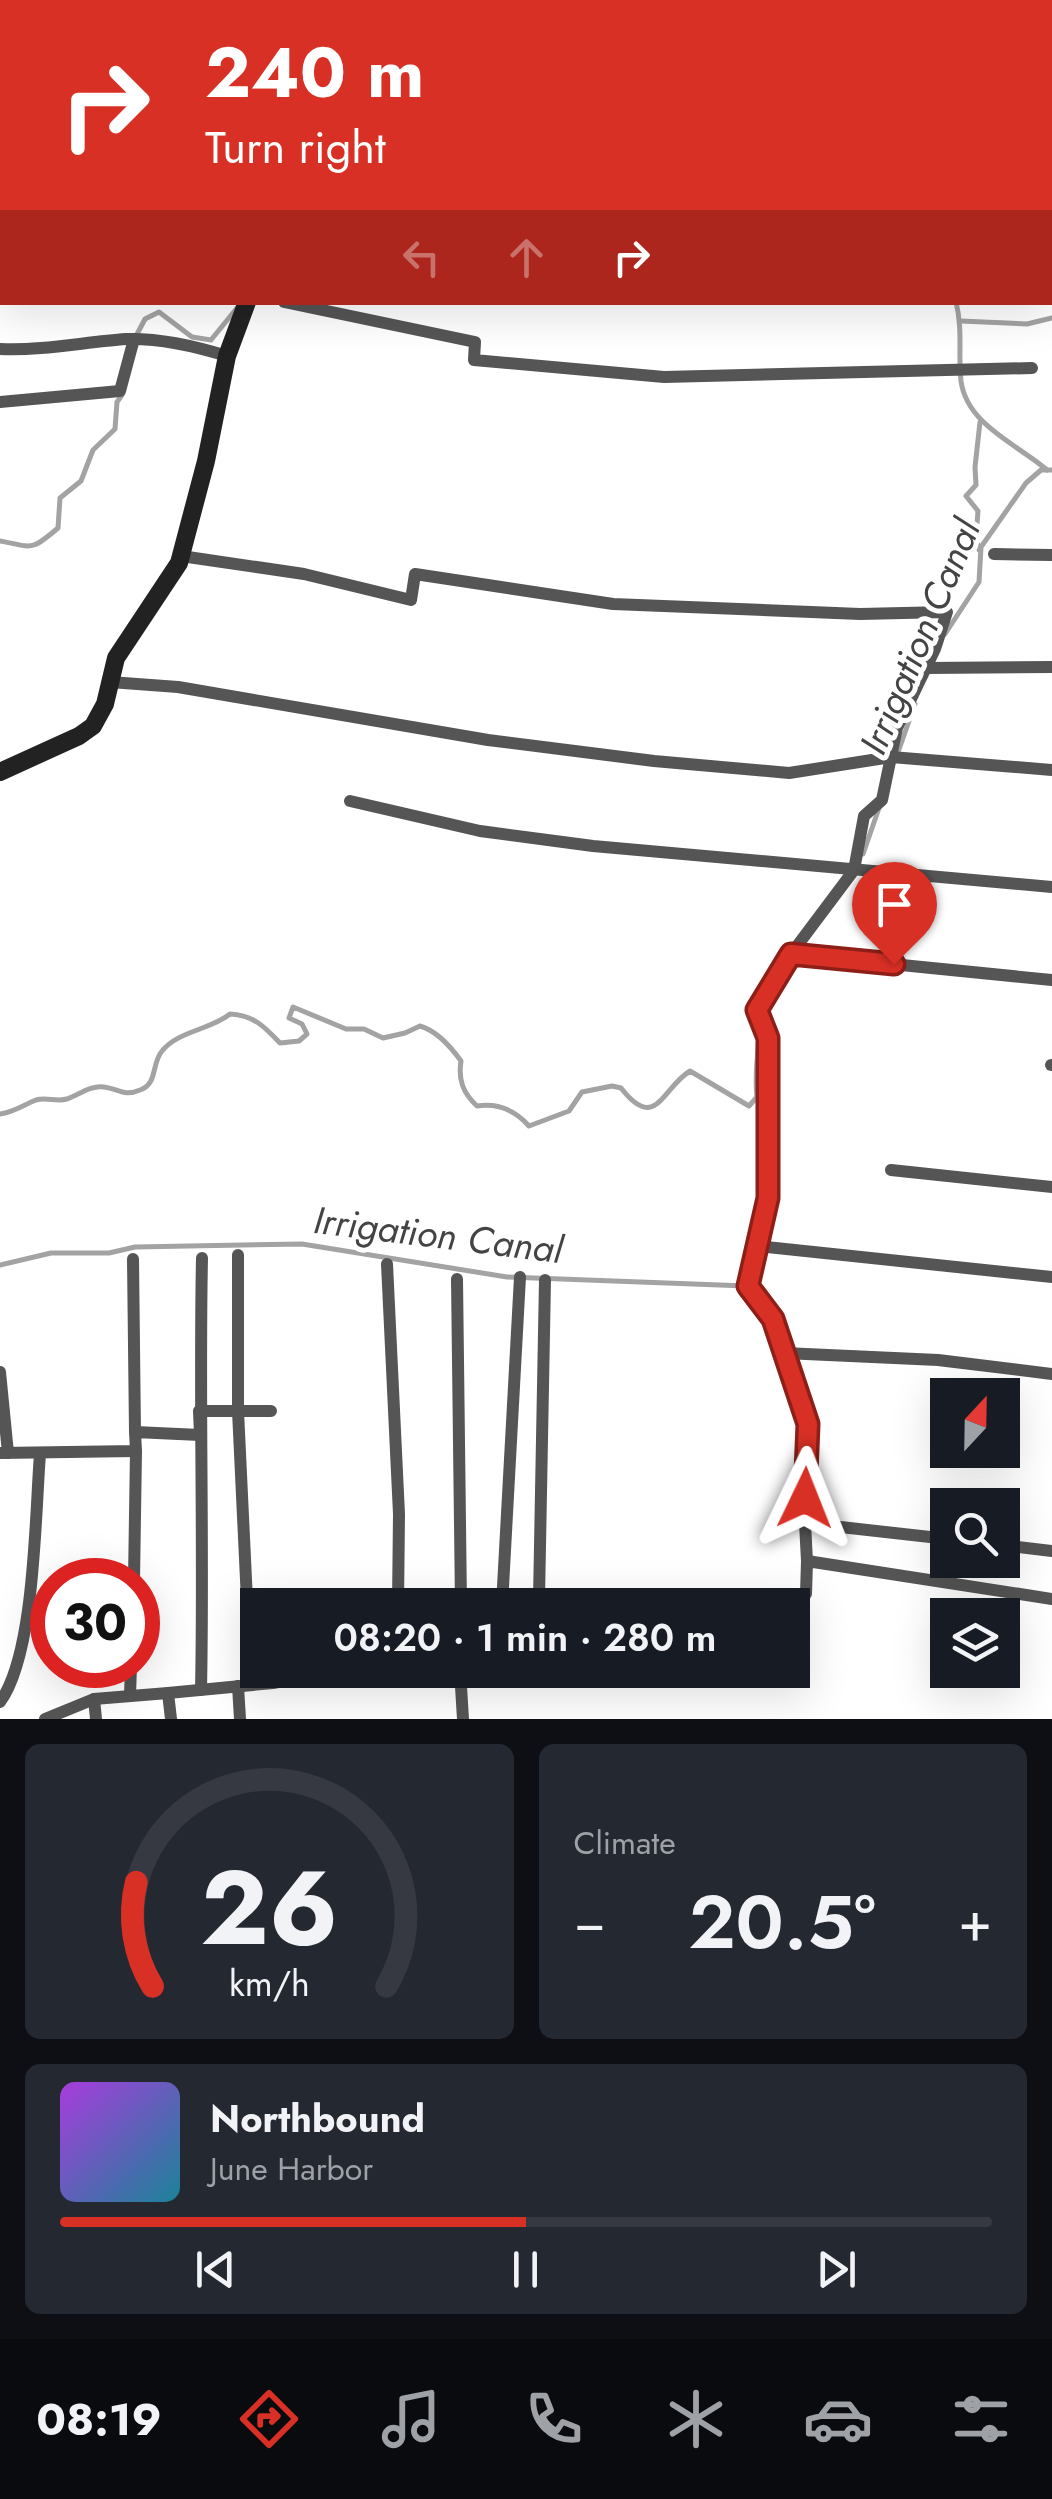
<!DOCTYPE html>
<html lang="en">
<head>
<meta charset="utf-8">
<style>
  :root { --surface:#171b24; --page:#242831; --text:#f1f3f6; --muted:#9ea1a6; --line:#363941; --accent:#d93025 }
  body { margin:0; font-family:Jost,sans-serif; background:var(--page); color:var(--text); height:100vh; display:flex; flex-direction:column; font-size:38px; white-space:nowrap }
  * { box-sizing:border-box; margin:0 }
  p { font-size:32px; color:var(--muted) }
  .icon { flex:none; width:55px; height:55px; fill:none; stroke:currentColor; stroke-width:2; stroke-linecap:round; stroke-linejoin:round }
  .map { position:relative; height:1719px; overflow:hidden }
  .drawer { display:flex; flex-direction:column; gap:25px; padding:25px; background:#0d0f14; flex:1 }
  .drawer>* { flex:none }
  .guide { position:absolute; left:0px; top:0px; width:1052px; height:305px; box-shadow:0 10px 40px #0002; background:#d93025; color:#fff; overflow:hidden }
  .needle { width:65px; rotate:22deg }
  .buttons { position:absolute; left:930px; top:1378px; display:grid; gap:20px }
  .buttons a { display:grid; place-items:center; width:90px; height:90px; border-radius:0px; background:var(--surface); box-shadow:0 10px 40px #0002; font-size:50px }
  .speed { position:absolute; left:30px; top:1558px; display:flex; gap:20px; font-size:50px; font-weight:700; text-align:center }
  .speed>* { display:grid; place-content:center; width:130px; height:130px; border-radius:50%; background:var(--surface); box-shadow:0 10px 40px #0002; line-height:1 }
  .speed .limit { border:15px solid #d22; background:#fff; color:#111 }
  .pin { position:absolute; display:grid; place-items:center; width:85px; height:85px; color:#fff; margin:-102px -42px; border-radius:50% 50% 50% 0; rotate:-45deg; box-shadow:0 0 10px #0007 }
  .pin .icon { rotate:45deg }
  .me { position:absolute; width:110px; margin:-55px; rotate:2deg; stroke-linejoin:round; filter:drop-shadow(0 0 8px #0008) }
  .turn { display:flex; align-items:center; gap:35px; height:210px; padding:0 40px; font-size:45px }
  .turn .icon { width:130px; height:130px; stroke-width:2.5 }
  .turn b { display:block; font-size:70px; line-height:85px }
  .lanes { display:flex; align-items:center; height:95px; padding:0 40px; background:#0003; justify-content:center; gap:50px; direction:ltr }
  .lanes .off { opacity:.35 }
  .big { font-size:75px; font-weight:600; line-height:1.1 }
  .drawer .card { flex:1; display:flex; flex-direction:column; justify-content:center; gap:15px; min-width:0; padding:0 35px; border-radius:15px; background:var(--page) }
  .drawer .dial { align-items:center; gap:0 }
  .dial svg { height:260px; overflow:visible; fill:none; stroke:var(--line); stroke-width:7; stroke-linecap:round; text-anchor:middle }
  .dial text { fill:var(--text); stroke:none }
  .song { display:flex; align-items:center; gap:30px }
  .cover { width:120px; height:120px; border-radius:15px; background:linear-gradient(135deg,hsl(280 70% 55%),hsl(190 70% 35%)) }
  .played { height:10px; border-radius:5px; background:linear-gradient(90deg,var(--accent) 50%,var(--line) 50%) }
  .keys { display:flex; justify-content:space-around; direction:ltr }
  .heat { display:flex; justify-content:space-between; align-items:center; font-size:55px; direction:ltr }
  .drawer .tiles { flex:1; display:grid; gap:25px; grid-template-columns:1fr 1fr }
  .card:last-child { grid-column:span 2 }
  .trip { position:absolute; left:240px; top:1588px; width:570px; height:100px; border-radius:0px; background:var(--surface); box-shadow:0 10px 40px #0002; font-weight:600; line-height:100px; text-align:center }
  .tabs { display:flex; height:160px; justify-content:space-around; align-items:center; background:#090b0e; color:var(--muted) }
  .tabs .icon { width:70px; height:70px }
  .tabs .selected { color:var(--accent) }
  .tabs b { font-size:45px; color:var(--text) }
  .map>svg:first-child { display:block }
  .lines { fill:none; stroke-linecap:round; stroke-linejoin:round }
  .stream { stroke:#a3a3a3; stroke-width:5 }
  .street { stroke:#555; stroke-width:12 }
  .secondary { stroke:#222; stroke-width:18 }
  .route-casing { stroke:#8d1f18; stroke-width:25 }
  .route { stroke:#d93025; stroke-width:18 }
  .labels { text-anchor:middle; stroke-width:10; stroke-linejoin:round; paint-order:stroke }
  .water-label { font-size:38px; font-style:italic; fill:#444; stroke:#fff }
</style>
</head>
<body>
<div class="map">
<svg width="1052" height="1719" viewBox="0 0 1052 1719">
  <rect width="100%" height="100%" fill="#fff"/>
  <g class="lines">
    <g class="stream">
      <polyline points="195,0 200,2"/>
      <polyline points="1044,0 1044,2"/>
      <polyline points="518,2 522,0"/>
      <polyline points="1050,76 1052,76"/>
      <path d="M956 302C963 330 958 354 961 381 967 425 1017 444 1047 470"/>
      <polyline points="961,321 1027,324 1052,318"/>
      <polyline points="135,338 145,319 159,312 192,337 211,340 237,308"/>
      <path d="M0 541C33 547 30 552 58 528L60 498 81 481 93 450 115 429 117 402 122 395"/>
      <polyline points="979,550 976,537 978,511 966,496 976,485 975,467 980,422"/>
      <polyline points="945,634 979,582 981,547 1026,483 1041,470 1052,470"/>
      <polyline points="897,755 915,704"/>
      <polyline points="863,854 879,808"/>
      <path d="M0 1114C14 1112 23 1105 36 1100 46 1097 57 1102 67 1099 79 1095 90 1085 104 1087 119 1089 124 1097 140 1090 158 1084 151 1064 162 1051 178 1031 210 1030 230 1014 253 1015 264 1026 280 1043L299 1041 307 1034 302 1024 289 1018 293 1007 346 1029H364L383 1038 405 1033 420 1026C437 1031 451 1047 461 1061 458 1080 463 1093 477 1106 498 1103 515 1110 529 1126L569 1111 582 1092 612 1086 621 1088C656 1133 662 1088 690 1071L749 1106 757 1097C754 1072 759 1053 759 1028"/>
      <polyline points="0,1265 51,1253 109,1253 135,1247 302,1244 507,1277 746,1286"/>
      <path d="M757 1288C788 1311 801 1378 813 1414V1423"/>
    </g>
    <g class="street">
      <polyline points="180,0 185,2"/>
      <polyline points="20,2 27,0"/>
      <polyline points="104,2 112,0"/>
      <polyline points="0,9 2,8"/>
      <polyline points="1050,9 1052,12"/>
      <polyline points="0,34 2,33"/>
      <polyline points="1050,42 1052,42"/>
      <polyline points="0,91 2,90"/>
      <polyline points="0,206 2,207"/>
      <polyline points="1050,229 1052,229"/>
      <polyline points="284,302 475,342 474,360 664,377 1032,368"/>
      <path d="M0 349C42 351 84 342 126 339 160 338 195 346 227 356"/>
      <polyline points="0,402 120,391 134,339"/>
      <polyline points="994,554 1052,555"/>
      <polyline points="181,556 304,574 411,600 415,574 613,604 860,614 947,612 935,649 897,728 882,800 864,816 854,870 782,966 757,1011 768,1037 768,1197 749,1286 773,1319 808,1424 805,1523 807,1561"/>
      <polyline points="926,668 1052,667"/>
      <polyline points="110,682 178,687 488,740 654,761 789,773 891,757 1052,770"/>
      <polyline points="350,801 480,831 593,846 1052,887"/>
      <polyline points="791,954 1052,980"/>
      <polyline points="1051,1065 1052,1065"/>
      <polyline points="891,1170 1052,1187"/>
      <polyline points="757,1246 1052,1277"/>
      <polyline points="238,1255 238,1411 251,1685"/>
      <polyline points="133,1259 135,1432"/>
      <polyline points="387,1264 399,1514 398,1605"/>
      <polyline points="457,1279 461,1605"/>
      <polyline points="784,1353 938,1360 1052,1374"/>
      <polyline points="0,1372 8,1453"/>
      <polyline points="0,1453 136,1451 135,1432 200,1435 199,1411 271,1411"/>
      <polyline points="805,1523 948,1539"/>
      <polyline points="1002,1545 1052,1551"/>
      <polyline points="134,1580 136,1451"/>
      <polyline points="539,1599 545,1280"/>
      <polyline points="502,1605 520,1277"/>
      <polyline points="520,1605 539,1599 606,1594 806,1594 807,1561 1052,1599"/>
      <polyline points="460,1670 463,1719"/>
      <polyline points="238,1686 240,1719"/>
      <path d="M201 1690C204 1546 199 1402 202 1258"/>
      <polyline points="168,1693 273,1683 343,1670"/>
      <polyline points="130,1696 131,1665"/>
      <polyline points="94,1699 96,1719"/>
      <path d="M0 1702C35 1654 35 1517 40 1454"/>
      <polyline points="45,1719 94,1699 168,1693 171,1719"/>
    </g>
    <polyline class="secondary" points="0,772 79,736 93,726 105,704 116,658 179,563 206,461 227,356 247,302"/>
  </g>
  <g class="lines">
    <defs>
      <polyline id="route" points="805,1498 808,1424 773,1319 748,1286 768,1198 768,1038 757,1010 791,954 894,964"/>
    </defs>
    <use href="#route" class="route-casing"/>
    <use href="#route" class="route"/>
  </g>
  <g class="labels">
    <g class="water-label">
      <text transform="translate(920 637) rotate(-67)" y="13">Irrigation Canal</text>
      <text transform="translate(438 1235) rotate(7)" y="13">Irrigation Canal</text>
    </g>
  </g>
</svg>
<div class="buttons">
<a><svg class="needle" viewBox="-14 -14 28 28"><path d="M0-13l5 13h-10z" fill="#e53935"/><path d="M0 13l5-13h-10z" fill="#9ea1a6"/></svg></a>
<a><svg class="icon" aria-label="search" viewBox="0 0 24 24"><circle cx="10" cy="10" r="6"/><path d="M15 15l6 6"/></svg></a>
<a><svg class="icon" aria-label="layers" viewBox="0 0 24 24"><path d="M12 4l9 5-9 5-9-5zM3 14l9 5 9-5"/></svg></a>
</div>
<div class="speed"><div class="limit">30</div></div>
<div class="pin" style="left:894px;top:964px;background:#d93025"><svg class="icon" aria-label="arrive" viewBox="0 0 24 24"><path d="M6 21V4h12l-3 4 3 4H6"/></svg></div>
<svg class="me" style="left:805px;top:1498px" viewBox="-20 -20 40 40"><path d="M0-17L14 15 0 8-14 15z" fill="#d93025" stroke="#fff" stroke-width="4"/></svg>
<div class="trip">08:20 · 1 min · 280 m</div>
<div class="guide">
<div class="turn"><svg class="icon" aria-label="right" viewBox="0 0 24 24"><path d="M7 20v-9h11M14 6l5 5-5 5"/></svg><div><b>240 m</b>Turn right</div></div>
<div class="lanes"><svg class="icon off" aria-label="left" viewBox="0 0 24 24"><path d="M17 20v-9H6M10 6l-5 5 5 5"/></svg><svg class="icon off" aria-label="ahead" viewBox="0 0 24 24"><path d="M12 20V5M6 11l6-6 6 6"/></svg><svg class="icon" aria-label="right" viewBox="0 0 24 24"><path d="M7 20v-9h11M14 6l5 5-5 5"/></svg></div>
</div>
</div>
<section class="drawer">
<div class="tiles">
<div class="card dial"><svg viewBox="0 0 100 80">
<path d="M14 69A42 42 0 1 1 86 69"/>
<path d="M14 69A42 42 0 0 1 9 37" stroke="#d93025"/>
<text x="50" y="56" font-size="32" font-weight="700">26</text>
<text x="50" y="72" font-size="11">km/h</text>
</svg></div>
<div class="card"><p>Climate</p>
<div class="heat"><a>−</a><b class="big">20.5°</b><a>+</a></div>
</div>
<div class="card">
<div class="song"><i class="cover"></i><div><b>Northbound</b><p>June Harbor</p></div></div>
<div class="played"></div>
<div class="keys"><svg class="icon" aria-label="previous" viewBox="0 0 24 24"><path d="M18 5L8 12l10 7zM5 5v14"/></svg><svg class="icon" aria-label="pause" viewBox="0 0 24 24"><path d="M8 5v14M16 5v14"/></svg><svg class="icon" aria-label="next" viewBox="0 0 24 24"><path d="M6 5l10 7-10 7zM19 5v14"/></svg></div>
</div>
</div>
</section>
<nav class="tabs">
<b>08:19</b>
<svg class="icon selected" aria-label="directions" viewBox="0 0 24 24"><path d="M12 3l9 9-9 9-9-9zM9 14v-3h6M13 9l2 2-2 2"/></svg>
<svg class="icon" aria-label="music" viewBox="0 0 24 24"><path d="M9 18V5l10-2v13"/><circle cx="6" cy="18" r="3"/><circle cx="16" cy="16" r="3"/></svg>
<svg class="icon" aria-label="phone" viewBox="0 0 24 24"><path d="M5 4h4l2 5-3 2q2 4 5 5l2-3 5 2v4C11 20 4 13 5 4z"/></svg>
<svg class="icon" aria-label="climate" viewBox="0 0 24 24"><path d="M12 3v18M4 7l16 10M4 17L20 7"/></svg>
<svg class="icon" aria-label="car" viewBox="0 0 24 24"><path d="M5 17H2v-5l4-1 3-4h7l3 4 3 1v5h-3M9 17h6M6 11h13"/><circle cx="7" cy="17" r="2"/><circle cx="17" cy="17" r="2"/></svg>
<svg class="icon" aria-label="filters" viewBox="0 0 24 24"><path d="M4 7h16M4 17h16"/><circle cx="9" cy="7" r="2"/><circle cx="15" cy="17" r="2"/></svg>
</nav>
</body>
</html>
